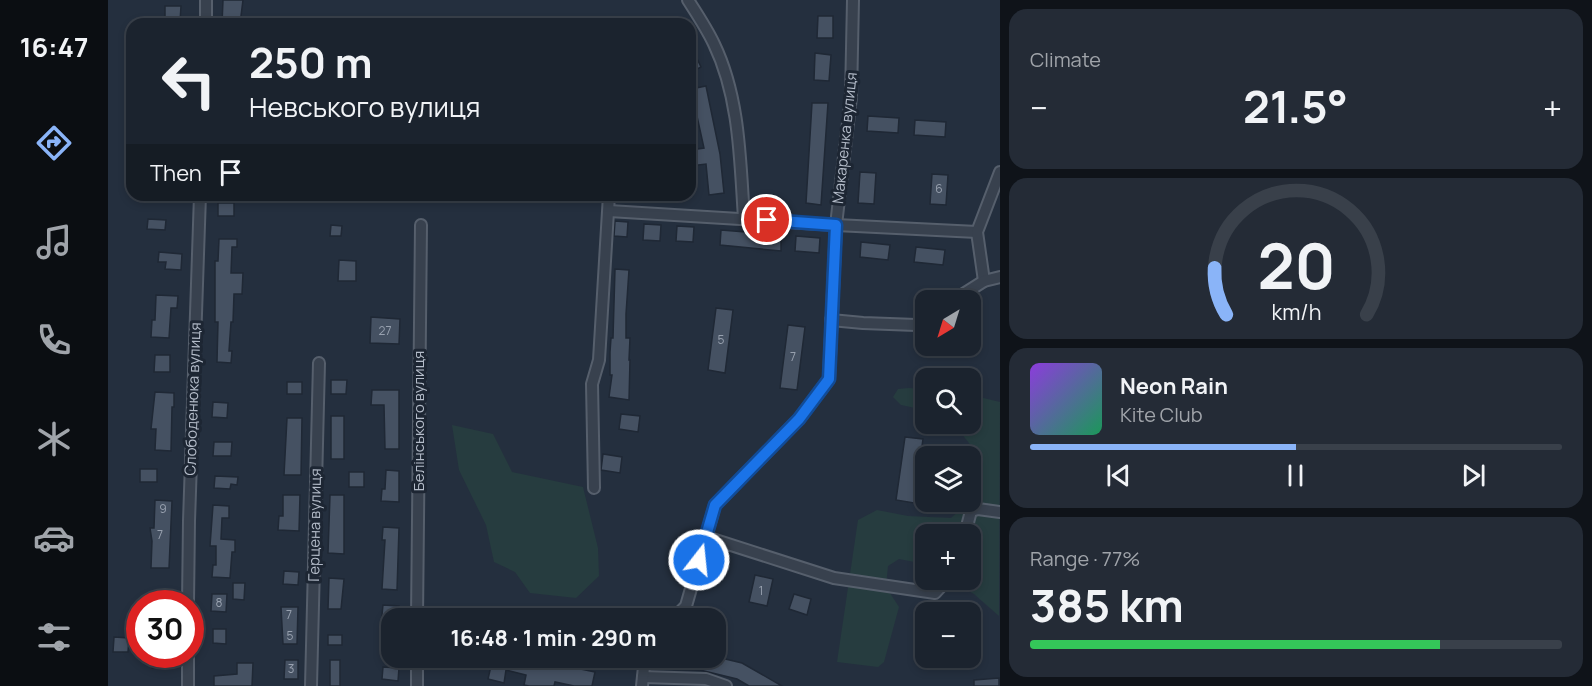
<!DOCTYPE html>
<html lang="en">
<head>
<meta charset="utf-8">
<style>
  :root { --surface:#1b232e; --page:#242b36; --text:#f1f3f6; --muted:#a0a4aa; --line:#39404a; --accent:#8ab4f8 }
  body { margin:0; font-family:Manrope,sans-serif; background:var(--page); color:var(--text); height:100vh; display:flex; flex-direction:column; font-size:22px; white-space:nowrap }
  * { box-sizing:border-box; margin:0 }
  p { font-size:20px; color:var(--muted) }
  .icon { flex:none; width:33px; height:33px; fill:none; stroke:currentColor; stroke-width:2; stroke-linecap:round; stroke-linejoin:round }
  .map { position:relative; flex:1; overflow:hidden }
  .side { display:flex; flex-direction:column; gap:9px; padding:9px; background:#0f1319; width:592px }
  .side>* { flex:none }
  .banner { position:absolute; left:18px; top:18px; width:570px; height:183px; border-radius:18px; box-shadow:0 3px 9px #0003,0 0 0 2px var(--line); background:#1b232e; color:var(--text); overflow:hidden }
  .needle { width:39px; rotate:218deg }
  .buttons { position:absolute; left:807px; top:290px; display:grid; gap:12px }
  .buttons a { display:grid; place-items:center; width:66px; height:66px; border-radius:12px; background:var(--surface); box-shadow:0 3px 9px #0003,0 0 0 2px var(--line); font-size:30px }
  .speed { position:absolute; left:18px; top:590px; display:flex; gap:12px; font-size:30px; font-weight:700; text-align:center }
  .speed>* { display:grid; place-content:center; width:78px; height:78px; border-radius:50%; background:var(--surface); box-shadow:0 3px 9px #0003,0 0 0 2px var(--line); line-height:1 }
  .speed .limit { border:9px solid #d22; background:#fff; color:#111 }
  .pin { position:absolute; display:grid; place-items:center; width:51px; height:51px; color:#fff; margin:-26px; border:3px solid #fff; border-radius:50%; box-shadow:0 2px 6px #0007 }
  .me { position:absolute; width:66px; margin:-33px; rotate:16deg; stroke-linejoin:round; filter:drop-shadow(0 0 4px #0008) }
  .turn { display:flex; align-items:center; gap:21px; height:126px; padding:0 24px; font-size:27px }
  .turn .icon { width:78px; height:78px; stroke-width:2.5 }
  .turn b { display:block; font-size:42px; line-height:51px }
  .then { display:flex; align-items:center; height:57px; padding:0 24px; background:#0003; gap:12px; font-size:22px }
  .big { font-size:45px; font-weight:700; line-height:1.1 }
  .side .widget { flex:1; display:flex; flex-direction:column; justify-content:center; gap:9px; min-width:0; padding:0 21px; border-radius:18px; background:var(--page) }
  .side .dial { align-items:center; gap:0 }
  .dial svg { height:156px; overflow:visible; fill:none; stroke:var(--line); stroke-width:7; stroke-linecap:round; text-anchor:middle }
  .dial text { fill:var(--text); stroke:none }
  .song { display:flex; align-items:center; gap:18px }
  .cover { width:72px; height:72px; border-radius:9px; background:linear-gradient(135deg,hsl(270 70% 55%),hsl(150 70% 35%)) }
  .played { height:6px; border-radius:3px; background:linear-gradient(90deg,var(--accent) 50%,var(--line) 50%) }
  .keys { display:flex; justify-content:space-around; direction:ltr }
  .heat { display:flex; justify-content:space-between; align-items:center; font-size:33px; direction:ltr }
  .charge { height:9px; border-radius:4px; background:linear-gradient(90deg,#34c759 77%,var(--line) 0) }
  .trip { position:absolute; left:273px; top:608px; width:345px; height:60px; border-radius:18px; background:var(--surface); box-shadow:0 3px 9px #0003,0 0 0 2px var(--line); font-weight:700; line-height:60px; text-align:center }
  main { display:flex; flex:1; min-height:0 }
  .dock { display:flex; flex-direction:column; width:108px; justify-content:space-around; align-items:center; background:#0b0e12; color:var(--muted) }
  .dock .icon { width:42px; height:42px }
  .dock .selected { color:var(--accent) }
  .dock b { font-size:27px; color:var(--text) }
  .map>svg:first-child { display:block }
  .green { fill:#263c3f }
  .building { fill:#455162; stroke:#1f2835; stroke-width:1.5 }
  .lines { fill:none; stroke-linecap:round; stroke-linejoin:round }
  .minor-casing { stroke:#565f6c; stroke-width:14 }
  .minor { stroke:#38414e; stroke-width:10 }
  .route-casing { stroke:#114b97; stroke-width:15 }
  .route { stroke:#1a73e8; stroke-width:10 }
  .labels { text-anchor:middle; stroke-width:6; stroke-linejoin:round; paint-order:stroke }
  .number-label { font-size:12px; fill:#98a1af }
  .street-label { font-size:15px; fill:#b4bcc9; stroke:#1d2633 }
</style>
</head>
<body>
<main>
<nav class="dock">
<b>16:47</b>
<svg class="icon selected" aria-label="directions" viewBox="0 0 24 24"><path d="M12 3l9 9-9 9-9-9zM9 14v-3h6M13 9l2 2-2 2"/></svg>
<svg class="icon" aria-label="music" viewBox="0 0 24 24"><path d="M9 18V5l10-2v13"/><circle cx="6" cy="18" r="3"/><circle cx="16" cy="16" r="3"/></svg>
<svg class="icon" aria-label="phone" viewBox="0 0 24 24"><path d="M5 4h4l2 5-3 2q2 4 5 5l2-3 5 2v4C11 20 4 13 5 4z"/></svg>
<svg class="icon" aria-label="climate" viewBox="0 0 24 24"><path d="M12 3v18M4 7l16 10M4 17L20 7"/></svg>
<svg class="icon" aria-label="car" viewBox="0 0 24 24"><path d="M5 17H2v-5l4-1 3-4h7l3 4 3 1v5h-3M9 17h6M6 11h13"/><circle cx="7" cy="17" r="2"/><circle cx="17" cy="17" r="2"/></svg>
<svg class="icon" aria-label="filters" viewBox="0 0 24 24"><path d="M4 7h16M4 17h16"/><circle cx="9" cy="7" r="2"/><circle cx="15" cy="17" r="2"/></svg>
</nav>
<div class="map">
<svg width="892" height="686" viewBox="0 0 892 686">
  <rect width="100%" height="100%" fill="#242f3e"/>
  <g class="green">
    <polygon points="801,388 817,389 817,410 793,405 785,397 790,389"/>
    <polygon points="863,395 892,402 891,616 866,594 837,579 862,579 862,534 818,534 817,564 791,559 780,566 778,587 791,607 776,662 770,667 729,662 750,520 769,510 800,516 843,518 862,501 865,448 845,423 862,423"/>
    <polygon points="344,425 385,434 404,472 475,487 490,548 491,576 468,598 422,593 407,572 386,562 378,525 351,470"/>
  </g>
  <g class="building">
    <polygon points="115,0 135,0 132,24 114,24"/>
    <polygon points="57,6 73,6 72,22 57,21"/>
    <polygon points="710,16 725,16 725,38 709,38"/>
    <polygon points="582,44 593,67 582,73"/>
    <polygon points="707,53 723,55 721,81 706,80"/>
    <polygon points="598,86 612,154 616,193 601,195 598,164 582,166 582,150 596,148 583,89"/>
    <polygon points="704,103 720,103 713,205 698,203"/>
    <polygon points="760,116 791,118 790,133 759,131"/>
    <polygon points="807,120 838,122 837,137 806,135"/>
    <polygon points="752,172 768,173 766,204 750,203"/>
    <polygon points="824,174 840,175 838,205 822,204"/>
    <rect x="110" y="203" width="16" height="13"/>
    <polygon points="40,219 58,220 57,230 39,229"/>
    <polygon points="507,221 520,222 519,237 506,236"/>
    <polygon points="536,224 553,225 552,241 535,240"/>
    <polygon points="223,225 234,226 233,236 222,236"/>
    <polygon points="569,226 586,227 585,242 568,241"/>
    <polygon points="613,230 673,235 673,251 612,245"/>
    <polygon points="688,236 712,238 711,253 687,251"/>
    <polygon points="111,239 129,239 129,247 124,247 123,273 135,273 134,294 126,294 125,322 123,322 121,351 124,351 123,363 109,362 110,322 107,322 107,261 110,261"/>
    <polygon points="753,242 782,245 780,260 752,257"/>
    <polygon points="808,247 837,250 835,265 806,262"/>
    <polygon points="51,252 74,254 73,270 57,269 58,262 50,262"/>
    <polygon points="231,260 248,261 248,281 230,281"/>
    <polygon points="507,269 521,270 518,314 518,338 522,338 521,360 522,360 521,400 501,397 504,375 502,375 502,352 503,338 505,338"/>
    <polygon points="48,295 70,296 69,308 63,308 61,338 43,337 44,320 47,320"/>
    <polygon points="608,308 625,310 617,373 600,370"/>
    <polygon points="263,317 292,319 291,344 262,343"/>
    <polygon points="680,325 697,327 689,390 672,388"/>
    <polygon points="47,355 62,355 62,372 46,372"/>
    <polygon points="223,380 239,380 238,394 223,394"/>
    <rect x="179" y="382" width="15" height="12"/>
    <polygon points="264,390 291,390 291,449 277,449 276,405 263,405"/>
    <polygon points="47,392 66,393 66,407 64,407 63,451 47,450 48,429 43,429"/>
    <polygon points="105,402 120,403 119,418 104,417"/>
    <polygon points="513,414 532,416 530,432 511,429"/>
    <rect x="223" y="416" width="13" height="43"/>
    <polygon points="179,418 194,418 193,475 176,475"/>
    <polygon points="797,437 815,439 806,503 788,500"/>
    <polygon points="106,442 124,442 123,456 105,456"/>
    <polygon points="495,454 514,457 512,473 493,470"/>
    <rect x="32" y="469" width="17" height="13"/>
    <polygon points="278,470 291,471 291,502 273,501 274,489 277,489"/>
    <rect x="241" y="472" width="15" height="15"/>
    <polygon points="107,476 130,477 129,485 123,484 122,489 106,488"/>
    <polygon points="175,495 192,495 191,531 170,530 171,516 175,516"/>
    <polygon points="222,495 236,495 236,554 220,553"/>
    <polygon points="47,500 64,501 61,568 43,568 44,541 42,528 46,528"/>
    <polygon points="105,505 121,506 121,518 114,518 113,539 127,540 127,552 124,552 122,578 104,577 105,565 108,565 108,546 102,546"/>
    <polygon points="275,527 291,528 289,590 274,589 277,540 274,540"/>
    <polygon points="176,571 191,572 190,585 175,584"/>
    <polygon points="647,575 665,579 659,606 641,602"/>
    <polygon points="221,578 236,579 233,609 220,609"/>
    <polygon points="125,583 137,583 136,600 125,599"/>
    <polygon points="104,594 119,594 118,612 103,611"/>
    <polygon points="686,594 703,599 699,615 681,609"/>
    <polygon points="813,604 818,605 818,641 807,640"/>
    <polygon points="275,605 291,606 291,618 284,618 284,646 277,647 276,624 273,624"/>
    <polygon points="173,607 190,607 189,644 175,644"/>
    <polygon points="105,629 118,629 118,644 105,643"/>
    <rect x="220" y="635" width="14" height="10"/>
    <polygon points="6,637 21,638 20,652 5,652"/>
    <polygon points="45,654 58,654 58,668 44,668"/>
    <polygon points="385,657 449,658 448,664 487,672 484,686 466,686 447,682 446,686 421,686 416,685 418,675 398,670 396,683 380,679"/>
    <polygon points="554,657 609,657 634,663 674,686 641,686 629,679 592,670 555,669"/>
    <polygon points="177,660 190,660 190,679 176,679"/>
    <rect x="222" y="660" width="10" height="26"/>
    <polygon points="129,663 145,663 144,686 106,686 106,676 129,674"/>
    <polygon points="275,667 291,668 290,681 274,679"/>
    <polygon points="891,678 891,686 866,686 866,680"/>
  </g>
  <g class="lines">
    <defs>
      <g id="minor">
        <path d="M580 0C589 14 599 29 606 44 632 98 632 161 636 218"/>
        <polyline points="98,24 98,0"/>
        <polyline points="501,211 728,225 869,232"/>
        <polyline points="876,281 869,232 892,172"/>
        <polyline points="846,300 876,281 892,277"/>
        <polyline points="723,320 755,323 808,325 818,319"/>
        <polyline points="486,488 484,384 491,360 501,195"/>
        <polyline points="857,534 863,511 870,509 892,512"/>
        <polyline points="598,537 726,578 827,593 840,579"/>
        <polyline points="80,603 81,521 92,195"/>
        <polyline points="309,618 313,225"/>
        <polyline points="566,618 578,606 607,505 691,419 721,379 728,225 743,97 745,0"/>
        <polyline points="535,677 598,679 618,686"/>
        <polyline points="80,686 80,654"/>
        <polyline points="203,686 211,363"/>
        <polyline points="309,686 309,657"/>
        <polyline points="534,686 537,657"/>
      </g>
    </defs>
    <use href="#minor" class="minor-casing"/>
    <use href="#minor" class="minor"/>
  </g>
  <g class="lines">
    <defs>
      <polyline id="route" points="591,560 607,505 691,419 721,379 728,225 659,220"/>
    </defs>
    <use href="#route" class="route-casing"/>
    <use href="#route" class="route"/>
  </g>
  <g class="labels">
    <g class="number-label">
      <text x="831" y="193">6</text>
      <text x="277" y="335">27</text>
      <text x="613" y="344">5</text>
      <text x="685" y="361">7</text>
      <text x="55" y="513">9</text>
      <text x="52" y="539">7</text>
      <text x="653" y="595">1</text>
      <text x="111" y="607">8</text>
      <text x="181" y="619">7</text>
      <text x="182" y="640">5</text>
      <text x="183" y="673">3</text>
    </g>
    <g class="street-label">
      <text transform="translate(737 138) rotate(-84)" y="5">Макаренка вулиця</text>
      <text transform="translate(85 399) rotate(-88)" y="5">Слободенюка вулиця</text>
      <text transform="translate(311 421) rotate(-90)" y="5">Белінського вулиця</text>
      <text transform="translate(207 525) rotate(-89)" y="5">Герцена вулиця</text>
    </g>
  </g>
</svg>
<div class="buttons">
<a><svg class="needle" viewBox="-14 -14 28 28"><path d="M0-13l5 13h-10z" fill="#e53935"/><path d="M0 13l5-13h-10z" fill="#a0a4aa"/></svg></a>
<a><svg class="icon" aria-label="search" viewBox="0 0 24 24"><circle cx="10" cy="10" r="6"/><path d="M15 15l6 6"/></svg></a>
<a><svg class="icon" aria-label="layers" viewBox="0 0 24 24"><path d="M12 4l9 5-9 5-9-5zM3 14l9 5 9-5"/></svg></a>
<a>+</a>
<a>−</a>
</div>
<div class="speed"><div class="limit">30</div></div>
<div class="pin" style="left:659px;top:220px;background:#d93025"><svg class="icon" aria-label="arrive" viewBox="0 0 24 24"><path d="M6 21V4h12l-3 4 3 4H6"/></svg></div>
<svg class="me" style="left:591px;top:560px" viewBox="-20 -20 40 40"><circle r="17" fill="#1a73e8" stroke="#fff" stroke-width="3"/><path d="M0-11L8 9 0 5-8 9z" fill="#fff"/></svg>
<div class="trip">16:48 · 1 min · 290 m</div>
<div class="banner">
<div class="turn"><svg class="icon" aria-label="left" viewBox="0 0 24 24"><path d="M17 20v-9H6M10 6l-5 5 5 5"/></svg><div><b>250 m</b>Невського вулиця</div></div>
<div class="then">Then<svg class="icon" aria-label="arrive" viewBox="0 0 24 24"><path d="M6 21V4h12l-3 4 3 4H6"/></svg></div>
</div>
</div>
<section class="side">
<div class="widget"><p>Climate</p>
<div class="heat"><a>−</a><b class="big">21.5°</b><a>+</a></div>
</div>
<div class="widget dial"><svg viewBox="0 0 100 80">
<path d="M14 69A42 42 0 1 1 86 69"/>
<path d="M14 69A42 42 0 0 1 8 45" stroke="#8ab4f8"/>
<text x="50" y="56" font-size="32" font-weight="700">20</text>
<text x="50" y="72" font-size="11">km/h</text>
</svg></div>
<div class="widget">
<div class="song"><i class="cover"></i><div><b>Neon Rain</b><p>Kite Club</p></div></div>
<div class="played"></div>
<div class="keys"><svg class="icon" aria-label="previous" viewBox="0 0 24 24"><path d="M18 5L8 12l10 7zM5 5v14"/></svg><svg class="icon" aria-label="pause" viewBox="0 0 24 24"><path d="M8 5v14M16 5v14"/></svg><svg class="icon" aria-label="next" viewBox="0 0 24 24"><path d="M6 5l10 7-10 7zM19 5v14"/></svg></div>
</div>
<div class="widget"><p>Range · 77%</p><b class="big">385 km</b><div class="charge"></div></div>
</section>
</main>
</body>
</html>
